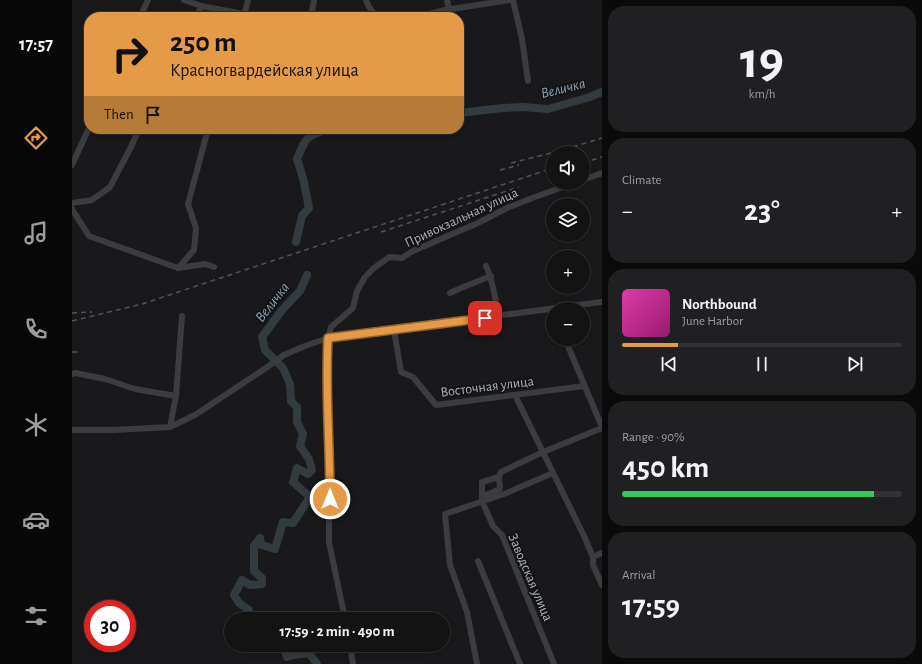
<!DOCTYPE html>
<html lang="en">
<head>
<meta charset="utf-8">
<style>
  :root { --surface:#131314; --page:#202022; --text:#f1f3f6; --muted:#9d9ea0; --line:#323234; --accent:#e59a47 }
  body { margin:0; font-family:"Alegreya Sans",sans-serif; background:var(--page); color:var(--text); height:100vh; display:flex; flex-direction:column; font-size:15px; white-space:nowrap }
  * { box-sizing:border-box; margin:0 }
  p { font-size:13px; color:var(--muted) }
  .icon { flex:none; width:22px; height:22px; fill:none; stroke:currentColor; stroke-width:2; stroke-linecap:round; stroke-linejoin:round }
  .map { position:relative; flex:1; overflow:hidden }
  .details { display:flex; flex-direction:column; gap:6px; padding:6px; background:#0a0a0b; width:320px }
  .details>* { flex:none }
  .banner { position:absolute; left:12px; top:12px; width:380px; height:122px; border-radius:16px; box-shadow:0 2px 6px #0003,0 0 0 1px var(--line); background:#e59a47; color:#111; overflow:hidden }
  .buttons { position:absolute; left:474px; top:146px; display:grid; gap:8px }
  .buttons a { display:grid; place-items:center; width:44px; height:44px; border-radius:50%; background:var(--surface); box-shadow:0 2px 6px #0003,0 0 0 1px var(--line); font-size:20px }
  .speed { position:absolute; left:12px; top:600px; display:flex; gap:8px; font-size:20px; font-weight:700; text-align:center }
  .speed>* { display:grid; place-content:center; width:52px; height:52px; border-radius:50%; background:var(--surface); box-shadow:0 2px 6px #0003,0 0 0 1px var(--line); line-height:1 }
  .speed .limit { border:6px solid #d22; background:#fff; color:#111 }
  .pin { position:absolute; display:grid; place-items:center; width:34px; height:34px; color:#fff; margin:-17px; border-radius:8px; box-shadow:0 2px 6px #0006 }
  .me { position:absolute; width:44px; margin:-22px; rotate:0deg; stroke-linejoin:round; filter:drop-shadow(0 0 3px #0008) }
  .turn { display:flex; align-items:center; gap:14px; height:84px; padding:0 20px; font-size:18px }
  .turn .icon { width:52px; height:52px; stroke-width:2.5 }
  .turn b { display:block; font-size:28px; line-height:34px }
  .then { display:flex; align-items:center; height:38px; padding:0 20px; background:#0003; gap:8px; font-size:15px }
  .big { font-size:30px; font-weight:600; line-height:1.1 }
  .details .widget { flex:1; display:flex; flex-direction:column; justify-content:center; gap:6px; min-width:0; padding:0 14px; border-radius:16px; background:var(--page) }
  .details .dial { align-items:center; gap:0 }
  .dial b { font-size:52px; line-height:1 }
  .song { display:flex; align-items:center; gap:12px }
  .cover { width:48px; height:48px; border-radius:6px; background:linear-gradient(135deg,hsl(320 70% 55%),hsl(320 70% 35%)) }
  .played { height:4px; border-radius:2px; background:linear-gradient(90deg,var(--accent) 20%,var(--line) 20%) }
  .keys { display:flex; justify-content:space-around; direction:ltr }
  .heat { display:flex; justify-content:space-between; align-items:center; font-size:22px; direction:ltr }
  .charge { height:6px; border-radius:3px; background:linear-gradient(90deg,#34c759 90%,var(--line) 0) }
  .trip { position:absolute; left:152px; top:612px; width:226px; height:40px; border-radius:20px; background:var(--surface); box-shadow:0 2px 6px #0003,0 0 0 1px var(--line); font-weight:600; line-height:40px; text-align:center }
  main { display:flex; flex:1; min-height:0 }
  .menu { display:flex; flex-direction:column; width:72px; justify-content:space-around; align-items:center; background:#080808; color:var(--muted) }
  .menu .icon { width:28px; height:28px }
  .menu .selected { color:var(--accent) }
  .menu b { font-size:18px; color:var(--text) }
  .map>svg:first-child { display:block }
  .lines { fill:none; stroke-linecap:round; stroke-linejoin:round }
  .river { stroke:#323c40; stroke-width:8 }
  .minor { stroke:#3a3c40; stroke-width:6 }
  .rail { stroke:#4f5257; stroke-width:1.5; stroke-dasharray:5 4; stroke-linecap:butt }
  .route-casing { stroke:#95642e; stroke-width:10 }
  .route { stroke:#e59a47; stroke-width:7 }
  .labels { text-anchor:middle; stroke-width:4; stroke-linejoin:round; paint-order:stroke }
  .street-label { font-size:14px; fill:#acb2ba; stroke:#141416 }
  .water-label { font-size:15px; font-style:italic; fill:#86a3b2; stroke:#141416 }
</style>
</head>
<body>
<main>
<nav class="menu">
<b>17:57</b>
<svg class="icon selected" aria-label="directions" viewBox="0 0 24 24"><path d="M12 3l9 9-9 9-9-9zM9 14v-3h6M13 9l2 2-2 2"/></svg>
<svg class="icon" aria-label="music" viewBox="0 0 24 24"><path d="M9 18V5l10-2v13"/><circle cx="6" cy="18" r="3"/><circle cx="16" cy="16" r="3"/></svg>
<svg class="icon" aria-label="phone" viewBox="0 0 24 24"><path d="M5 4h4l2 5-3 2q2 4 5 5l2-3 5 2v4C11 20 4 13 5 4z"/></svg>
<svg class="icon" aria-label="climate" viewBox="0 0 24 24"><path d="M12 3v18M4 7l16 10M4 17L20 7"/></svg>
<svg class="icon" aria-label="car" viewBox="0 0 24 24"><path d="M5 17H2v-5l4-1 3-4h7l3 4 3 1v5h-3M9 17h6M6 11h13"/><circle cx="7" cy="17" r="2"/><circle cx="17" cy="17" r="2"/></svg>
<svg class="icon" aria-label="filters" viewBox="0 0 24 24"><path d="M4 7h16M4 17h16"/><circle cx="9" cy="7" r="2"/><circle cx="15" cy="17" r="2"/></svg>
</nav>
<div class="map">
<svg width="530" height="664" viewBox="0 0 530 664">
  <rect width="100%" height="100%" fill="#19191b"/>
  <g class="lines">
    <g class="river">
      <polyline points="387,113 431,108 450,107 476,109 518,97 530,92"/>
      <path d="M224 242 230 216 237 208 231 178 225 159C234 137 234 136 257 129"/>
      <polyline points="176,619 177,610 167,603 162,595 170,580 178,585 190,584 190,578 182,571 182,546 188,538 189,545 203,549 211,522 221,523 238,497 221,482 225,468 236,474 240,470 237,459 228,446 231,434 225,422 225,407 219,401 218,384 211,368 193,350 190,337 210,310 228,291 235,275"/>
      <polyline points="211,645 215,657 221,655 237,653 245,664"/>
    </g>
    <g class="minor">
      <polyline points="112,0 129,6 172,14"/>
      <polyline points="294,0 297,7 305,17"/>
      <polyline points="375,0 377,9"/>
      <polyline points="441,0 450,39 456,81"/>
      <polyline points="172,16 176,0"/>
      <polyline points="68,17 76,0"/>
      <polyline points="125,17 129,6"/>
      <polyline points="239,17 242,0"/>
      <polyline points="345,17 373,10 438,0"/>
      <polyline points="200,132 202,129"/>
      <polyline points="0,165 17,128"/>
      <polyline points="511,180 530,173"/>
      <polyline points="0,203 20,200 38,187 59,147 67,129"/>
      <polyline points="0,209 17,236 106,268 133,264 142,267"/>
      <path d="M414 266C422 282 422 300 428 316"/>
      <polyline points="106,268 122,250 124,228 116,204 136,129"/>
      <polyline points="378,293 389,288 419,276"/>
      <polyline points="322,330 329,372 341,377 364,405 512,386"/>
      <polyline points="493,339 530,427"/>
      <polyline points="0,374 3,373 33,379 63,389 104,396 98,427"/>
      <polyline points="443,395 512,536 521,557 521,565 530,585"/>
      <polyline points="104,396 110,316"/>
      <polyline points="0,430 42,430 98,427 123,415 197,366 212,355 233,346 256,338 530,302"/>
      <polyline points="427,477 410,482 410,501 414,495 428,489 427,477 429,472 471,452 530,428"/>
      <polyline points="410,501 421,526 430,535 482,664"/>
      <polyline points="521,557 530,553"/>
      <polyline points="406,561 448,664"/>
      <polyline points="273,619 257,542 257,456 254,369 256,338 259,327 281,308 285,291 293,277 302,268 317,257 330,258 341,251 406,223 435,208 463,197 502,183"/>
      <polyline points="278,645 281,664"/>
      <polyline points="405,664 395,612 378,565 373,514 432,494 481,473"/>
    </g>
    <g class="rail">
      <polyline points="501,147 530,138"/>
      <polyline points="439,163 507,146"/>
      <polyline points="511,163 530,157"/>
      <polyline points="428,170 447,165"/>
      <polyline points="309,232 447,187"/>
      <polyline points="0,313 20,312"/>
      <polyline points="0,321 70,304 481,168"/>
      <polyline points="0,352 5,352"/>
    </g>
  </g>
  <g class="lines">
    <defs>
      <path id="route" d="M258 499C258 445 253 392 256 338L413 318"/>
    </defs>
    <use href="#route" class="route-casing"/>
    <use href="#route" class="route"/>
  </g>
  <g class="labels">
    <g class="street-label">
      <text transform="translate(389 217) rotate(-25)" y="5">Привокзальная улица</text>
      <text transform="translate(415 386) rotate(-7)" y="5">Восточная улица</text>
      <text transform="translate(459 577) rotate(67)" y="5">Заводская улица</text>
    </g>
    <g class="water-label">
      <text transform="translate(491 88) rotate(-14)" y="5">Величка</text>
      <text transform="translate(200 302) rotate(-52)" y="5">Величка</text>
    </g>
  </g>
</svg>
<div class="buttons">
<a><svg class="icon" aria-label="sound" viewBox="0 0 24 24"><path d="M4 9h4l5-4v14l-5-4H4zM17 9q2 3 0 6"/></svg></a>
<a><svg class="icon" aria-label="layers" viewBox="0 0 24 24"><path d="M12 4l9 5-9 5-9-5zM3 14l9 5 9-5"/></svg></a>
<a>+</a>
<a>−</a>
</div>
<div class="speed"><div class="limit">30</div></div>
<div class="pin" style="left:413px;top:318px;background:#d93025"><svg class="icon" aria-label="arrive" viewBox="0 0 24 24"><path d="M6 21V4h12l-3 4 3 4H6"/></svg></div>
<svg class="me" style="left:258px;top:499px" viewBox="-20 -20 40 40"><circle r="17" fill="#e59a47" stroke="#fff" stroke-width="3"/><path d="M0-11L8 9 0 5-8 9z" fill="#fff"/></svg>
<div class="trip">17:59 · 2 min · 490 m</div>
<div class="banner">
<div class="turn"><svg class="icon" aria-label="right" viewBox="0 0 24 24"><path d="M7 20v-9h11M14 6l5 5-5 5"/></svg><div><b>250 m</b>Красногвардейская улица</div></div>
<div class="then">Then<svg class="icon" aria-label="arrive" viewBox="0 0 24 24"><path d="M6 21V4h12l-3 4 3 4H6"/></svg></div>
</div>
</div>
<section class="details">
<div class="widget dial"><b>19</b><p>km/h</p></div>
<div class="widget"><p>Climate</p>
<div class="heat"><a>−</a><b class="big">23°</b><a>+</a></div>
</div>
<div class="widget">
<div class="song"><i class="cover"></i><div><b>Northbound</b><p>June Harbor</p></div></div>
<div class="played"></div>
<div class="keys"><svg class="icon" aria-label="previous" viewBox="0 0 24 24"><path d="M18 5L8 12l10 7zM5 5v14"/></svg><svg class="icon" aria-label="pause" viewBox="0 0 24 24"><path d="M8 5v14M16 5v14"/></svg><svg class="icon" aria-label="next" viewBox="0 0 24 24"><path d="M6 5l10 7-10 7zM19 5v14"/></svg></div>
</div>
<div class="widget"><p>Range · 90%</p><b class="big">450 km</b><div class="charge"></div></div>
<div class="widget"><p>Arrival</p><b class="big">17:59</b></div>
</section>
</main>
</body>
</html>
